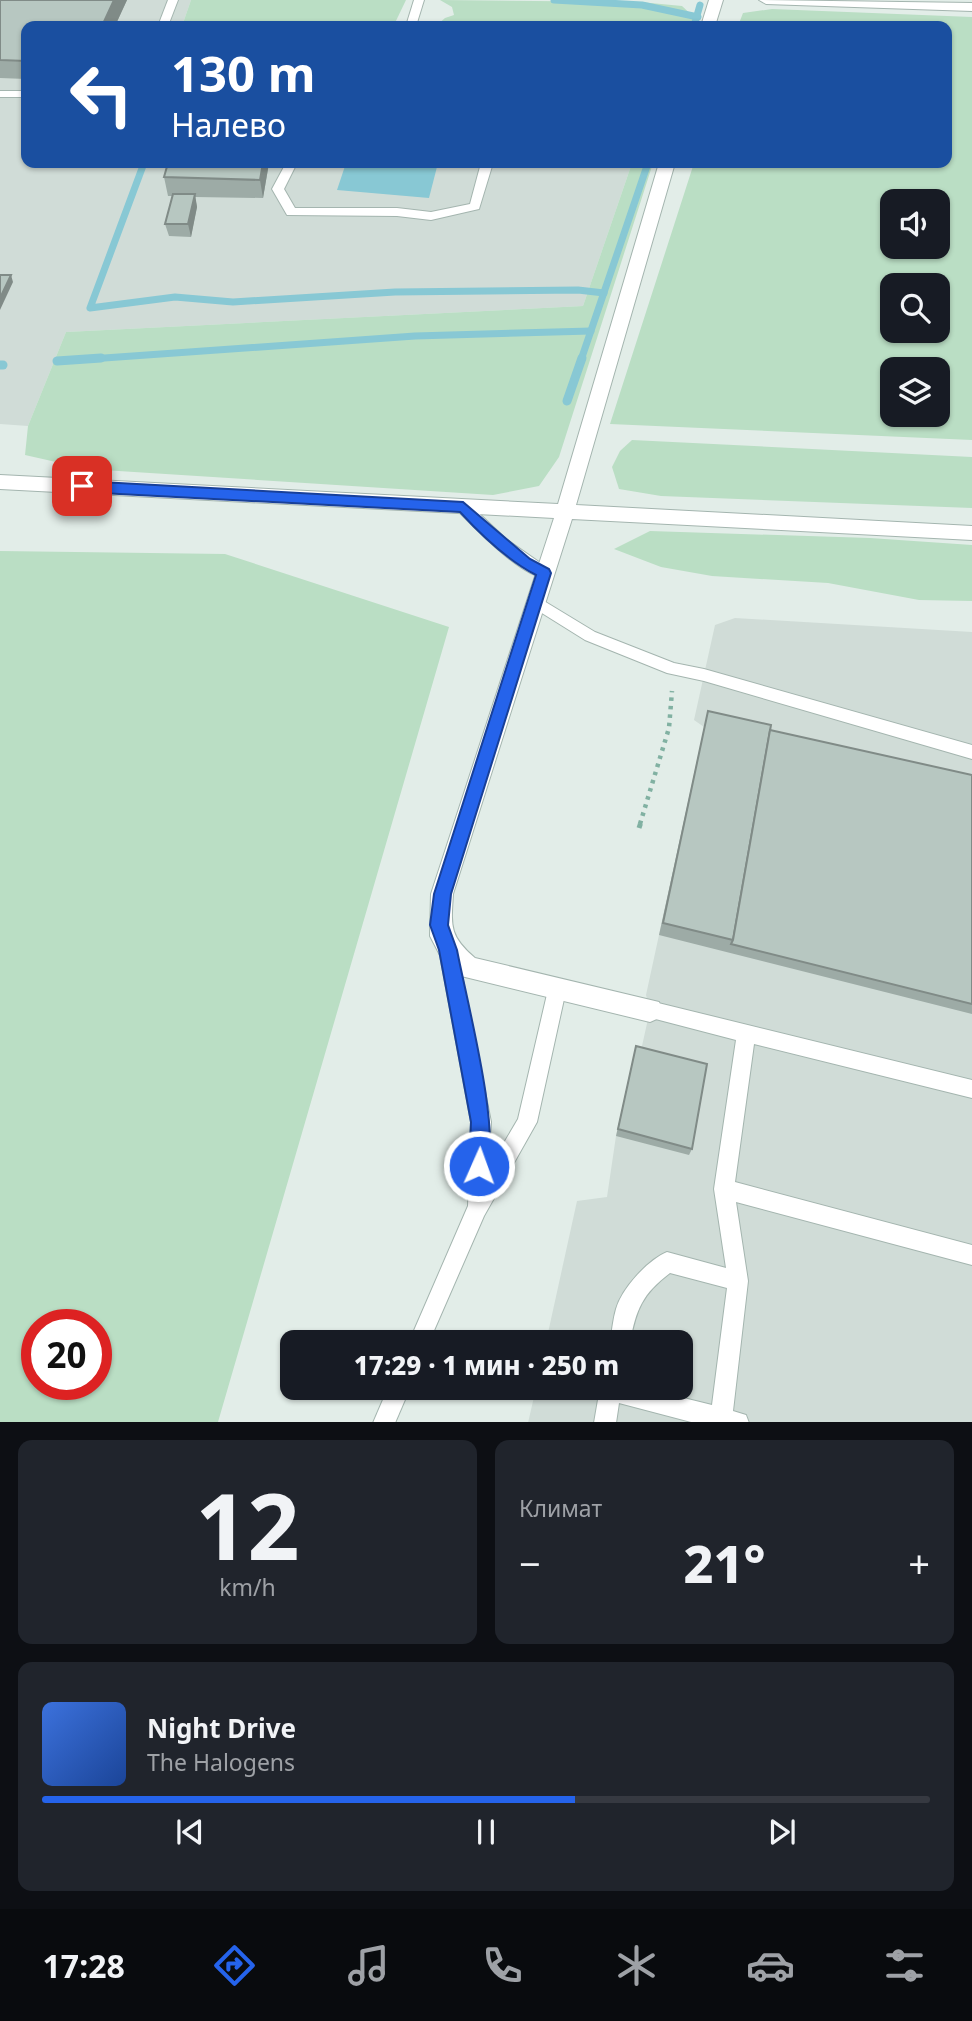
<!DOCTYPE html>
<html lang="ru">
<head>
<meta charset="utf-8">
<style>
  :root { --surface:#171b24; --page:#20242c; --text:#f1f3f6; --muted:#9ea1a6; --line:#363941; --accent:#2563eb }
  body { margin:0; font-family:"Noto Sans",sans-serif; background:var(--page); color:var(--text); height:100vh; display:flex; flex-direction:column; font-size:26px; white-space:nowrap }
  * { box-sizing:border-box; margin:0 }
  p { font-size:23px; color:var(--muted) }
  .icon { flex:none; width:38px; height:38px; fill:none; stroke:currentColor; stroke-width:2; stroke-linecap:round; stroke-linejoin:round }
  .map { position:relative; height:1422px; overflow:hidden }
  .sheet { display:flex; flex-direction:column; gap:18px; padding:18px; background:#0d0f14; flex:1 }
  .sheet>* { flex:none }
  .hud { position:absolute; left:21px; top:21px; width:931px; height:147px; border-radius:14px; box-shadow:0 2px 5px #0004; background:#1a4fa0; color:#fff; overflow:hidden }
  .fabs { position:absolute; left:880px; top:189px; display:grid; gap:14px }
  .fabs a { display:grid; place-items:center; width:70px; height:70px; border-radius:14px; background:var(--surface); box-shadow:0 2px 5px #0004; font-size:35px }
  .speed { position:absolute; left:21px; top:1309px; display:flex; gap:14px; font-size:35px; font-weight:700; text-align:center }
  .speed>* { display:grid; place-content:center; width:91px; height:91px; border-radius:50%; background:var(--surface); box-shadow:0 2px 5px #0004; line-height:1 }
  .speed .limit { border:10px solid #d22; background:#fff; color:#111 }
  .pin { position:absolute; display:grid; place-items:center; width:60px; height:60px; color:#fff; margin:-30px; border-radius:14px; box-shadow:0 4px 10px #0006 }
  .me { position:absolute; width:77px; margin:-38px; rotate:2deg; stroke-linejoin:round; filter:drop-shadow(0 0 5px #0008) }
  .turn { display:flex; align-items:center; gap:24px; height:147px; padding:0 35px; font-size:32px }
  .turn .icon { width:91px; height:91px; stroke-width:2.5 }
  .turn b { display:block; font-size:49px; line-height:60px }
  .big { font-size:52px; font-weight:800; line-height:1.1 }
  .sheet .widget { flex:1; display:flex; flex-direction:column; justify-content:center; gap:10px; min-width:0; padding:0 24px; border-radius:14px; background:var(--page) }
  .sheet .dial { align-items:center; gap:0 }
  .dial b { font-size:91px; line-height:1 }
  .song { display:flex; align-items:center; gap:21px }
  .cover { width:84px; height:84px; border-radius:10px; background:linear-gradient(135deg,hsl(220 70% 55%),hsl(220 70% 35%)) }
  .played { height:7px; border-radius:4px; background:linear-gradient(90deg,var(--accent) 60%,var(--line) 60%) }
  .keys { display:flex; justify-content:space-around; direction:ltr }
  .heat { display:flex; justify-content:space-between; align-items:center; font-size:38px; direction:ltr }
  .sheet .tiles { flex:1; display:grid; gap:18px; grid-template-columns:1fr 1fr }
  .widget:last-child { grid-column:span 2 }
  .trip { position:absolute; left:280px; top:1330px; width:413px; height:70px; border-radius:14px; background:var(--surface); box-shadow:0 2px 5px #0004; font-weight:800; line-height:70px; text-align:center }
  .dock { display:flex; height:112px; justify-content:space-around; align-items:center; background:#090b0e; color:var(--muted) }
  .dock .icon { width:49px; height:49px }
  .dock .on { color:var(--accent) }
  .dock b { font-size:32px; color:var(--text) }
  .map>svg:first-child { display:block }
  .built { fill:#d0dcd7 }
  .green { fill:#badec4; fill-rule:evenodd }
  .water { fill:#88c8d4 }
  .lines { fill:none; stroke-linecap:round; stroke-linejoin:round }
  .stream-far1 { stroke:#88c8d4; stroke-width:7 }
  .stream { stroke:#88c8d4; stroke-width:9 }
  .lane-casing { stroke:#a4b5af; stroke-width:2 }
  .street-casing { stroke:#a4b5af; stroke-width:2 }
  .path-far1 { stroke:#81b1a2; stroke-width:4.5; stroke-dasharray:3.5 5; stroke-linecap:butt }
  .path { stroke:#81b1a2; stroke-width:5; stroke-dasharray:4.5 6; stroke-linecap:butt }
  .lane { fill:#fff; fill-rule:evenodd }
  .street { fill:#fff; fill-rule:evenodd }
  .wall { fill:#9daba6 }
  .shaded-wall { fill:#808b87 }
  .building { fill:#b7c7c1; stroke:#808b87; stroke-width:2 }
  .route { fill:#2563eb; stroke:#184099; stroke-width:2 }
</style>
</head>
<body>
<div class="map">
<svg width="972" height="1423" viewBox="0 0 972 1423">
  <rect width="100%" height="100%" fill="#e2ede8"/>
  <g class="built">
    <polygon points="0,0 191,0 182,26 26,26 26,163 632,163 583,306 66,332 28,426 0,424"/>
    <polygon points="735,618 972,632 972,1422 528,1423 536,1388 681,1388 681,1342 546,1342 577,1201 607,1197 616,1136 634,1053 642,1046 650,1010 646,995 704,727 694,720 715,625"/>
  </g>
  <g class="green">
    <polygon points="191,0 406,0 394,25 182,26"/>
    <polygon points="440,0 640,2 682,6 695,18 693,26 436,26 445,18 454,15 452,7"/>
    <path d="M772 9 972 17V440L610 424 694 163H947V26H738L743 13ZM938 201V247H892V201ZM938 285V331H892V285ZM938 369V415H892V369Z"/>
    <polygon points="632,163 653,163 559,457 539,486 493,495 87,469 25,455 28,426 66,332 583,306"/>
    <polygon points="632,440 972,457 972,508 661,496 619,489 612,467 620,451"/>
    <polygon points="650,531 870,538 972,545 972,601 919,600 828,583 712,576 661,567 614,549"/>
    <path d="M0 551 225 554 449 627 218 1422H0ZM37 1325H96V1384H37Z"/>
  </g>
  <polygon class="water" points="346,163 438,163 429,198 337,190"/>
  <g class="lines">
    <g class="stream-far1">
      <polyline points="554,0 642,5 698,17"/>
      <polyline points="694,26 700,5"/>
      <polyline points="144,163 90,308 175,297 233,302 395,292 578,290 604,293"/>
      <polyline points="76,360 415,336 591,331"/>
      <polyline points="581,360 648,163"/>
    </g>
    <g class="stream">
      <polyline points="57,361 101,358"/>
      <polyline points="0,365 3,365"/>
      <polyline points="567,401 582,358"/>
    </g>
    <defs>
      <g id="lane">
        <polygon points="168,0 178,0 168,26 158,26"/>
        <polygon points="414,0 424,0 416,26 406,26"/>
        <rect x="0" y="91" width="26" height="6"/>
        <polygon points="286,163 297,163 284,189 295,208 397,208 431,212 470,204 481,163 493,163 479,209 431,220 397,216 287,215 272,189"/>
        <path d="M463 502 468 503 506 539 549 569 551 573 549 577C528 584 473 526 458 511L456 507Z"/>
        <polygon points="534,595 595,632 674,663 704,669 972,745 972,759 704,681 667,673 585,640 529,605 527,601"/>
        <polygon points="448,942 454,944 457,950 491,1122 488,1170 518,1119 548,990 551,984 557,981 563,984 566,990 537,1122 484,1216 429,1342 409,1342 468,1206 471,1122 439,950 442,944"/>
        <path d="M650 1001 972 1080V1098L754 1044 735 1182 972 1245V1265L736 1202 748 1281 733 1411 746 1415 749 1423H695L619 1403 616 1423H594L600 1388H643L712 1405 727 1288 670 1273C642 1294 636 1310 630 1342H610C612 1331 613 1319 616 1309 622 1288 648 1260 667 1252L726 1268 714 1189 736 1040 644 1016 641 1010 644 1004Z"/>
        <polygon points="388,1388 410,1388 395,1423 373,1423"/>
      </g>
      <g id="street">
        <polygon points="709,0 723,0 715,26 701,26"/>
        <polygon points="759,0 972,3 972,11 766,4"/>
        <path d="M659 163H675L576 505 972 526V540L572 519 453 894C451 926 449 936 475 958L659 1002 662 1010 659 1018 650 1022 461 976 442 959 430 936 431 894 554 518 0 489V475L558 504Z"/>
      </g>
    </defs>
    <use href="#lane" class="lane-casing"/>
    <use href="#street" class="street-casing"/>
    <polyline class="path-far1" points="640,824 669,728 672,691"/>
    <polyline class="path" points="639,828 641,822"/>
    <use href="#lane" class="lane"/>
    <use href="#street" class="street"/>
  </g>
  <g class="wall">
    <polygon points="0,0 127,0 115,26 26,26 26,79 0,78"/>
    <polygon points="168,163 269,163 263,198 195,197 197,207 191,237 169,236 165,224 172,196 168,196 164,177"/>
    <polygon points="708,711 770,730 972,775 972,1014 659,935"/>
    <polygon points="636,1046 692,1149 689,1155 616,1136"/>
  </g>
  <g class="shaded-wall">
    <polygon points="114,0 127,0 115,26 102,26"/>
    <polygon points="263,163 269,163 263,198 260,180"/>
    <polygon points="195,194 197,207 191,237 188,224"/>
    <polygon points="11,275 13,282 0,310 0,298"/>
  </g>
  <g class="building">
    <polygon points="0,0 114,0 102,26 26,26 26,61 0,60"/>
    <polygon points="391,24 391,26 350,26 351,25"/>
    <polygon points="168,163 263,163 260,180 164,177"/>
    <polygon points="173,194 195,194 188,224 165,224"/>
    <polygon points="0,275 11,275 0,298"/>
    <polygon points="708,711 771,725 733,940 663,923"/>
    <polygon points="770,730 972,775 972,1004 731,944 733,940"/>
    <polygon points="636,1046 707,1064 692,1149 618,1129"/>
  </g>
  <path class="route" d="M82 481 463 502 530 559 549 569 551 573 451 894 448 925 457 950C466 998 502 1133 486 1173L479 1176 472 1173 469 1166 471 1122 439 950 430 925 434 894 536 575C507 560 482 536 460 512L82 492 75 486Z"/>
</svg>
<div class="fabs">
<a><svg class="icon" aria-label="sound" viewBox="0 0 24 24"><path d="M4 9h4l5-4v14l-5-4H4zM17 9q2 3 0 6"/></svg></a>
<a><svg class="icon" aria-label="search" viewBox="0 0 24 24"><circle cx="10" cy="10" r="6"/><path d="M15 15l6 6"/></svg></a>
<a><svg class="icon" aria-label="layers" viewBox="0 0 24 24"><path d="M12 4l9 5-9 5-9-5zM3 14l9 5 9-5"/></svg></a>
</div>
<div class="speed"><div class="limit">20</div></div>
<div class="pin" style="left:82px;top:486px;background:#d93025"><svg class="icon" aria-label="arrive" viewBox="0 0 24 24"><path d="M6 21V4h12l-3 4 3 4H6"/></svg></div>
<svg class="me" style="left:479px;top:1166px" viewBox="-20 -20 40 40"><circle r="17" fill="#2563eb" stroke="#fff" stroke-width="3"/><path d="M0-11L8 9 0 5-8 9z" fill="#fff"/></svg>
<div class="trip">17:29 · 1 мин · 250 m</div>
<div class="hud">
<div class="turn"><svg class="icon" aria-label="left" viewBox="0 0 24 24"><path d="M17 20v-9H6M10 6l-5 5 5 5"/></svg><div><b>130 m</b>Налево</div></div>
</div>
</div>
<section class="sheet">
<div class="tiles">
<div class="widget dial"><b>12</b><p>km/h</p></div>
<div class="widget"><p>Климат</p>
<div class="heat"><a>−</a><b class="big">21°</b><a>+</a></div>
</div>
<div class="widget">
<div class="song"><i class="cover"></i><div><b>Night Drive</b><p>The Halogens</p></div></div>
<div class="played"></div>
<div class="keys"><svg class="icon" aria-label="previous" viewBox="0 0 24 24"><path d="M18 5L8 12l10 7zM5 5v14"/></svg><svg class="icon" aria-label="pause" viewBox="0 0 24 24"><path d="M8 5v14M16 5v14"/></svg><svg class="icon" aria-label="next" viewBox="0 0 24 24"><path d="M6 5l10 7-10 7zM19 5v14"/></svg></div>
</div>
</div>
</section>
<nav class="dock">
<b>17:28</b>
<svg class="icon on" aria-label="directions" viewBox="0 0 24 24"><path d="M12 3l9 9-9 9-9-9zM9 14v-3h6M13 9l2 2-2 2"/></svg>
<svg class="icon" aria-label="music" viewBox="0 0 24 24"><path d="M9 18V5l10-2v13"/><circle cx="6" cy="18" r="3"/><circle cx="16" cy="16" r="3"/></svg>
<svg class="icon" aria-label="phone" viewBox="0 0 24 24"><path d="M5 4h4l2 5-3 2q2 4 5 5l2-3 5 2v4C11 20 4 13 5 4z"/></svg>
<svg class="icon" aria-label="climate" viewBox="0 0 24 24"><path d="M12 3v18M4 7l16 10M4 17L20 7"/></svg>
<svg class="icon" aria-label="car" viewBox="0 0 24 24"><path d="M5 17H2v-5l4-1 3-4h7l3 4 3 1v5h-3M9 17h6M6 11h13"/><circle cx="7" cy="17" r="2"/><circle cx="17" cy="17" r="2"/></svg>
<svg class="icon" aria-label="filters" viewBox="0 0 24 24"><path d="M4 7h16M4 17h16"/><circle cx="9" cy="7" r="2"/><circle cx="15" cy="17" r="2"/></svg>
</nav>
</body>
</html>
